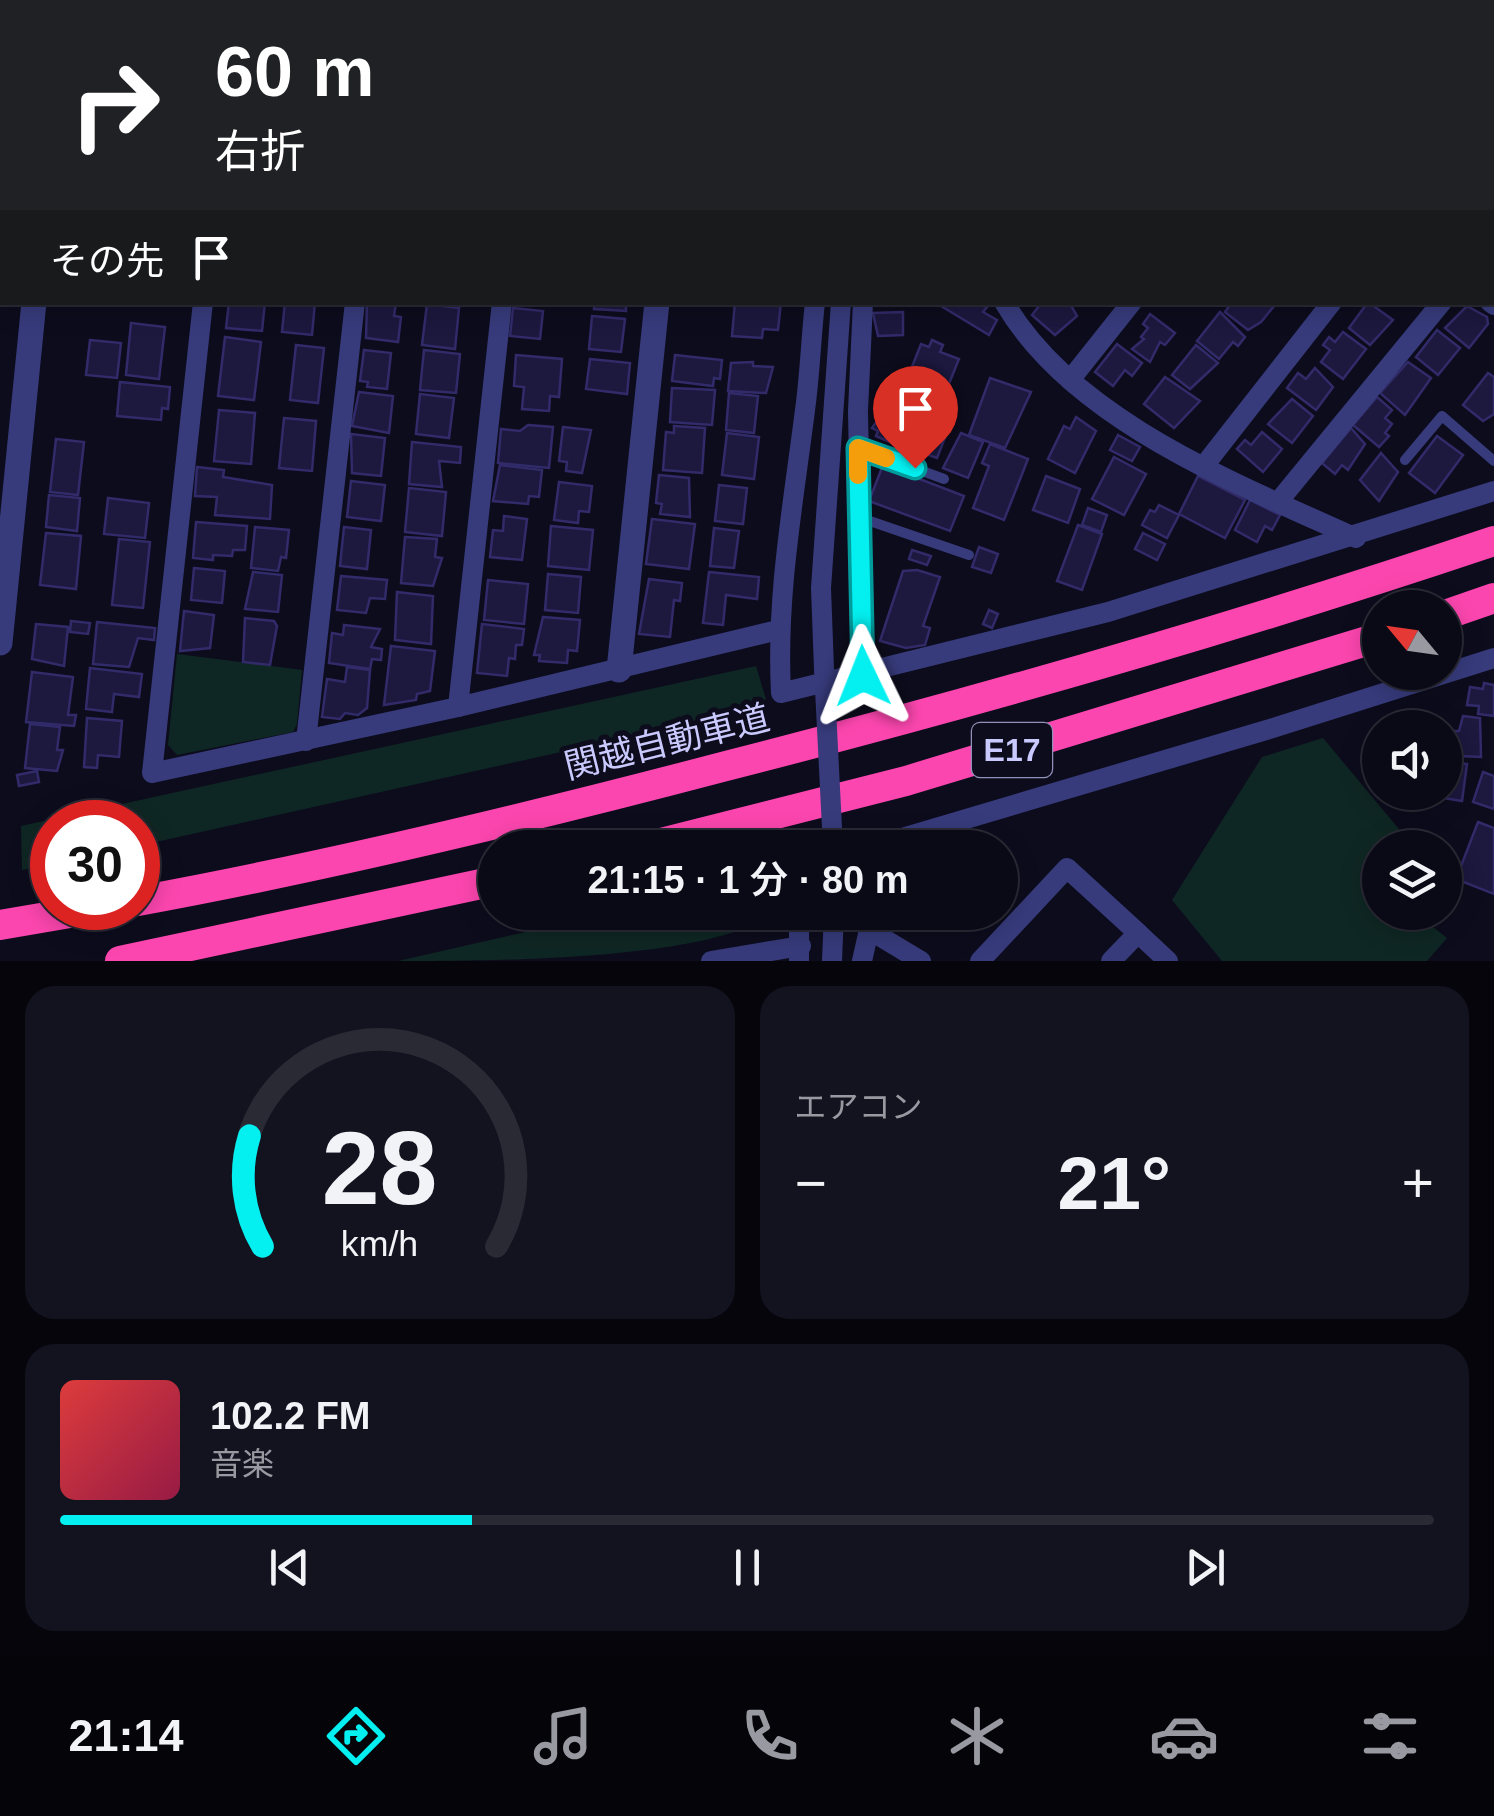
<!DOCTYPE html>
<html lang="ja">
<head>
<meta charset="utf-8">
<style>
  :root { --surface:#0a0916; --page:#13121f; --text:#f1f3f6; --muted:#999aa1; --line:#2a2a35; --accent:#03eff0 }
  body { margin:0; font-family:Arial,"Noto Sans JP",sans-serif; background:var(--page); color:var(--text); height:100vh; display:flex; flex-direction:column; font-size:38px; white-space:nowrap }
  * { box-sizing:border-box; margin:0 }
  p { font-size:32px; color:var(--muted) }
  .icon { flex:none; width:55px; height:55px; fill:none; stroke:currentColor; stroke-width:2; stroke-linecap:round; stroke-linejoin:round }
  .map { position:relative; height:961px; overflow:hidden }
  .drawer { display:flex; flex-direction:column; gap:25px; padding:25px; background:#06050c; flex:1 }
  .drawer>* { flex:none }
  .top-card { position:absolute; left:0px; top:0px; width:1495px; height:305px; box-shadow:0 5px 25px #0003,0 0 0 2px var(--line); background:#202124; color:#fff; overflow:hidden }
  .needle { width:65px; rotate:299deg }
  .controls { position:absolute; left:1362px; top:590px; display:grid; gap:20px }
  .controls a { display:grid; place-items:center; width:100px; height:100px; border-radius:50%; background:var(--surface); box-shadow:0 5px 25px #0003,0 0 0 2px var(--line); font-size:50px }
  .speed { position:absolute; left:30px; top:800px; display:flex; gap:20px; font-size:50px; font-weight:700; text-align:center }
  .speed>* { display:grid; place-content:center; width:130px; height:130px; border-radius:50%; background:var(--surface); box-shadow:0 5px 25px #0003,0 0 0 2px var(--line); line-height:1 }
  .speed .limit { border:15px solid #d22; background:#fff; color:#111 }
  .pin { position:absolute; display:grid; place-items:center; width:85px; height:85px; color:#fff; margin:-102px -42px; border-radius:50% 50% 50% 0; rotate:-45deg; box-shadow:0 0 10px #0007 }
  .pin .icon { rotate:45deg }
  .me { position:absolute; width:110px; margin:-55px; rotate:358deg; stroke-linejoin:round; filter:drop-shadow(0 0 8px #0008) }
  .turn { display:flex; align-items:center; gap:35px; height:210px; padding:0 50px; font-size:45px }
  .turn .icon { width:130px; height:130px; stroke-width:2.5 }
  .turn b { display:block; font-size:70px; line-height:85px }
  .then { display:flex; align-items:center; height:95px; padding:0 50px; background:#0003; gap:20px; font-size:38px }
  .big { font-size:75px; font-weight:600; line-height:1.1 }
  .drawer .widget { flex:1; display:flex; flex-direction:column; justify-content:center; gap:15px; min-width:0; padding:0 35px; border-radius:30px; background:var(--page) }
  .drawer .dial { align-items:center; gap:0 }
  .dial svg { height:260px; overflow:visible; fill:none; stroke:var(--line); stroke-width:7; stroke-linecap:round; text-anchor:middle }
  .dial text { fill:var(--text); stroke:none }
  .song { display:flex; align-items:center; gap:30px }
  .cover { width:120px; height:120px; border-radius:15px; background:linear-gradient(135deg,hsl(0 70% 55%),hsl(340 70% 35%)) }
  .played { height:10px; border-radius:5px; background:linear-gradient(90deg,var(--accent) 30%,var(--line) 30%) }
  .keys { display:flex; justify-content:space-around; direction:ltr }
  .heat { display:flex; justify-content:space-between; align-items:center; font-size:55px; direction:ltr }
  .drawer .tiles { flex:1; display:grid; gap:25px; grid-template-columns:1fr 1fr }
  .widget:last-child { grid-column:span 2 }
  .trip { position:absolute; left:478px; top:830px; width:540px; height:100px; border-radius:50px; background:var(--surface); box-shadow:0 5px 25px #0003,0 0 0 2px var(--line); font-weight:600; line-height:100px; text-align:center }
  .dock { display:flex; height:160px; justify-content:space-around; align-items:center; background:#040409; color:var(--muted) }
  .dock .icon { width:70px; height:70px }
  .dock .on { color:var(--accent) }
  .dock b { font-size:45px; color:var(--text) }
  .map>svg:first-child { display:block }
  .green { fill:#0f2724 }
  .building { fill:#1c183e; stroke:#312b6a; stroke-width:2.5 }
  .lines { fill:none; stroke-linecap:round; stroke-linejoin:round }
  .service { stroke:#373b7c; stroke-width:10 }
  .minor { stroke:#373b7c; stroke-width:20 }
  .tertiary { stroke:#373b7c; stroke-width:25 }
  .motorway { stroke:#fc46af; stroke-width:30 }
  .minor-bridge { stroke:#373b7c; stroke-width:20 }
  .route-casing { stroke:#029b9c; stroke-width:25 }
  .route { stroke:#03eff0; stroke-width:18 }
  .slow { stroke:#f59e0b; stroke-width:18 }
  .labels { text-anchor:middle; stroke-width:10; stroke-linejoin:round; paint-order:stroke }
  .shield { fill:#0d0c1d; stroke:#9190ba; stroke-width:2.5 }
  .shield-label { font-size:32px; font-weight:bold; fill:#cac9fe }
  .street-label { font-size:35px; fill:#cac9fe; stroke:#0d0c1d }
</style>
</head>
<body>
<div class="map">
<svg width="1494" height="961" viewBox="0 0 1494 961">
  <rect width="100%" height="100%" fill="#0d0c1d"/>
  <g class="green">
    <polygon points="177,654 302,670 297,724 293,732 177,755 168,745"/>
    <polygon points="756,666 768,706 138,846 138,822 52,822 52,864 22,870 21,826"/>
    <polygon points="1323,738 1414,847 1380,848 1380,912 1426,913 1422,918 1447,938 1427,961 1222,961 1172,900 1262,757"/>
    <path d="M614 912 772 913C714 961 482 961 398 961Z"/>
  </g>
  <g class="building">
    <polygon points="229,302 265,302 262,331 226,328"/>
    <polygon points="285,302 315,302 312,335 282,332"/>
    <polygon points="367,302 396,302 394,316 401,317 398,342 366,338"/>
    <polygon points="595,302 626,302 626,311 594,309"/>
    <polygon points="735,302 781,302 778,330 763,329 762,338 732,336"/>
    <polygon points="979,302 987,307 983,312 997,320 989,335 936,303"/>
    <polygon points="1042,302 1069,302 1077,316 1055,335 1032,315"/>
    <polygon points="1232,302 1270,302 1274,306 1261,322 1248,330 1225,312"/>
    <polygon points="1368,302 1393,320 1370,345 1349,328"/>
    <polygon points="427,304 459,308 455,349 422,345"/>
    <polygon points="1467,306 1487,317 1488,324 1469,348 1445,328"/>
    <polygon points="513,308 543,311 540,339 510,336"/>
    <polygon points="903,312 903,335 878,336 873,313"/>
    <polygon points="1220,312 1245,337 1238,346 1233,342 1219,359 1197,341"/>
    <polygon points="1150,314 1175,333 1165,345 1160,342 1150,362 1132,349 1144,339 1141,337 1148,328 1143,324"/>
    <polygon points="592,316 625,319 621,352 589,349"/>
    <polygon points="131,323 165,327 159,379 126,375"/>
    <polygon points="1437,330 1460,348 1438,375 1416,357"/>
    <polygon points="1343,332 1366,349 1343,379 1321,362 1330,350 1323,345 1329,337 1335,342"/>
    <polygon points="225,337 261,342 254,400 218,396"/>
    <polygon points="90,340 121,343 117,378 86,375"/>
    <polygon points="932,340 943,345 940,352 959,359 940,406 902,392 921,344 929,347"/>
    <polygon points="1117,344 1142,363 1132,376 1125,370 1113,386 1095,372"/>
    <polygon points="296,345 324,348 318,403 290,400"/>
    <polygon points="1196,345 1218,363 1190,389 1172,375"/>
    <polygon points="364,350 391,353 387,389 367,387 368,382 360,381"/>
    <polygon points="424,350 460,354 456,393 420,390"/>
    <polygon points="516,355 562,359 559,397 550,396 549,411 522,409 524,387 514,386"/>
    <polygon points="675,355 722,360 720,379 714,378 713,386 672,381"/>
    <polygon points="590,359 630,363 627,394 586,389"/>
    <polygon points="753,362 753,366 773,367 766,393 728,391 731,363"/>
    <polygon points="1408,362 1431,378 1405,415 1380,393"/>
    <polygon points="1315,368 1333,387 1316,410 1287,388 1298,373 1306,379"/>
    <polygon points="1488,373 1494,377 1494,414 1483,421 1463,405"/>
    <polygon points="1165,377 1200,401 1174,428 1144,404"/>
    <polygon points="990,378 1031,392 1005,448 969,435"/>
    <polygon points="120,382 170,387 168,409 162,408 161,420 117,416"/>
    <polygon points="672,388 715,390 712,425 670,422"/>
    <polygon points="359,392 393,396 389,433 352,426"/>
    <polygon points="729,393 758,396 754,433 726,430"/>
    <polygon points="420,394 454,398 449,438 416,434"/>
    <polygon points="1377,397 1392,410 1385,418 1392,424 1385,433 1389,436 1379,447 1353,425"/>
    <polygon points="1292,399 1313,416 1292,443 1268,424"/>
    <polygon points="886,408 910,417 899,446 876,436 878,431 872,428"/>
    <polygon points="219,410 255,413 251,464 214,461"/>
    <polygon points="915,417 948,430 937,458 917,451 921,441 907,436"/>
    <polygon points="1076,417 1096,431 1075,473 1048,459 1064,426 1070,429"/>
    <polygon points="284,418 316,421 312,471 279,468"/>
    <polygon points="528,425 553,427 549,468 498,463 501,429 520,431"/>
    <polygon points="674,426 705,428 702,473 663,470 666,432 674,433"/>
    <polygon points="563,427 591,430 582,473 566,471 567,462 559,461"/>
    <polygon points="1351,428 1365,444 1348,470 1342,465 1335,474 1322,463"/>
    <polygon points="1262,432 1282,449 1263,472 1237,449 1245,440 1251,445"/>
    <polygon points="727,433 759,437 754,479 722,475"/>
    <polygon points="961,433 983,442 968,478 943,468"/>
    <polygon points="351,434 385,438 381,476 352,473"/>
    <polygon points="1118,435 1140,447 1132,461 1110,450"/>
    <polygon points="1437,436 1463,455 1435,493 1409,473"/>
    <polygon points="56,439 84,442 78,495 50,492"/>
    <polygon points="412,442 461,447 460,463 439,461 442,487 409,484"/>
    <polygon points="990,444 1028,459 1004,520 973,508 989,466 982,463"/>
    <polygon points="1381,453 1398,472 1379,501 1360,480"/>
    <polygon points="1114,457 1146,474 1124,515 1092,499"/>
    <polygon points="500,465 542,470 539,497 529,496 528,504 493,501"/>
    <polygon points="883,465 964,496 950,531 869,501"/>
    <polygon points="197,467 224,470 223,477 272,485 270,519 215,515 217,497 195,496"/>
    <polygon points="659,475 689,478 690,517 660,514 662,504 656,503"/>
    <polygon points="1046,476 1080,489 1068,523 1033,510"/>
    <polygon points="1198,476 1245,500 1225,538 1179,514"/>
    <polygon points="351,481 385,485 381,521 347,517"/>
    <polygon points="559,482 592,486 589,512 579,511 578,523 554,520"/>
    <polygon points="719,485 747,488 743,524 715,521"/>
    <polygon points="409,488 446,492 442,536 405,532"/>
    <polygon points="49,495 80,498 77,531 46,527"/>
    <polygon points="108,498 149,503 145,538 104,534"/>
    <polygon points="1250,500 1280,515 1272,530 1265,526 1257,542 1235,530"/>
    <polygon points="1159,505 1179,515 1167,538 1142,525 1150,510 1155,512"/>
    <polygon points="1088,508 1107,515 1101,532 1082,525"/>
    <polygon points="504,516 527,519 522,560 490,557 493,530 503,531"/>
    <polygon points="652,519 695,524 689,569 646,564"/>
    <polygon points="196,522 247,526 245,550 233,550 232,556 213,555 213,560 193,558"/>
    <polygon points="1078,525 1102,534 1082,590 1057,581"/>
    <polygon points="551,526 593,530 589,570 548,566"/>
    <polygon points="255,527 289,530 286,558 281,557 278,571 251,568"/>
    <polygon points="344,527 371,530 367,569 340,566"/>
    <polygon points="714,528 739,531 734,568 710,566"/>
    <polygon points="46,533 81,536 76,589 40,585"/>
    <polygon points="1143,533 1165,544 1157,560 1135,549"/>
    <polygon points="405,537 437,539 435,557 442,558 433,586 401,583"/>
    <polygon points="119,539 150,542 143,608 112,605"/>
    <polygon points="979,547 998,554 991,573 972,567"/>
    <polygon points="912,550 931,556 927,565 909,559"/>
    <polygon points="194,568 225,571 222,603 191,600"/>
    <polygon points="917,570 940,577 923,626 930,628 925,645 906,648 880,641 903,571"/>
    <polygon points="253,572 282,575 278,612 245,609"/>
    <polygon points="709,572 759,577 757,599 726,595 723,625 703,623"/>
    <polygon points="548,574 581,577 578,613 545,610"/>
    <polygon points="341,576 387,580 385,599 370,598 366,613 337,610"/>
    <polygon points="649,579 682,583 680,601 674,600 670,637 639,634"/>
    <polygon points="488,580 528,584 524,624 484,620"/>
    <polygon points="397,592 433,596 431,644 395,640"/>
    <polygon points="989,610 998,614 992,628 983,624"/>
    <polygon points="184,611 214,615 210,648 180,651"/>
    <polygon points="543,617 580,620 577,651 568,650 567,663 539,661 540,655 534,655"/>
    <polygon points="245,618 274,621 277,626 270,665 243,662"/>
    <polygon points="71,621 90,623 88,634 70,632"/>
    <polygon points="97,622 155,628 154,640 138,638 129,667 93,664"/>
    <polygon points="36,624 68,627 64,666 32,659"/>
    <polygon points="482,624 524,629 522,645 516,645 515,659 509,658 507,676 477,673"/>
    <polygon points="344,625 380,629 371,647 382,649 381,660 372,659 370,669 329,663 332,633 343,635"/>
    <polygon points="391,646 435,651 430,691 417,694 416,700 384,705"/>
    <polygon points="347,667 370,670 367,708 358,715 345,713 340,719 322,717 327,679 345,682"/>
    <polygon points="90,668 142,674 139,697 114,694 112,712 86,709"/>
    <polygon points="32,672 73,677 68,715 76,715 74,726 26,722"/>
    <polygon points="1484,683 1494,685 1494,716 1478,714 1479,706 1467,705 1470,687 1483,689"/>
    <polygon points="1403,712 1421,713 1420,721 1427,722 1427,728 1401,728"/>
    <polygon points="1463,716 1480,718 1481,757 1459,756 1459,749 1453,748 1454,731 1459,731"/>
    <polygon points="87,718 122,721 119,757 98,755 97,768 84,767"/>
    <polygon points="30,724 60,727 57,750 63,750 57,771 25,768"/>
    <polygon points="1445,761 1467,764 1462,801 1443,798"/>
    <polygon points="37,771 39,782 19,786 17,775"/>
    <polygon points="1483,772 1494,776 1494,809 1473,802"/>
    <polygon points="1478,822 1494,828 1494,894 1456,879"/>
  </g>
  <g class="lines">
    <g class="service">
      <polyline points="860,448 944,479"/>
      <polyline points="1405,460 1442,416 1494,461"/>
      <polyline points="861,518 969,555"/>
    </g>
    <g class="minor">
      <polyline points="233,2 234,0"/>
      <polyline points="385,2 385,0"/>
      <polyline points="534,2 534,0"/>
      <polyline points="892,2 892,0"/>
      <polyline points="1257,2 1259,0"/>
      <polyline points="0,201 2,201"/>
      <polyline points="1492,242 1494,240"/>
      <polyline points="203,302 152,773 458,707 778,630"/>
      <path d="M815 302C811 338 810 374 805 410 793 506 776 596 781 693L1108 612 1494 491"/>
      <polyline points="863,302 858,411 863,676"/>
      <path d="M1004 302C1072 420 1238 484 1356 538"/>
      <polyline points="1490,302 1494,305"/>
      <polyline points="1070,380 1132,302"/>
      <polyline points="1203,467 1332,302"/>
      <polyline points="1278,502 1442,302"/>
      <polyline points="824,669 821,588 841,302"/>
      <polyline points="458,707 502,302"/>
      <polyline points="306,741 355,302"/>
      <polyline points="868,848 1273,728 1494,658"/>
      <polyline points="799,912 799,961"/>
      <polyline points="871,931 921,961"/>
      <polyline points="1138,933 1168,961"/>
      <polyline points="711,961 801,946"/>
      <polyline points="832,961 834,912"/>
      <polyline points="862,961 873,912"/>
      <polyline points="980,961 1067,868 1138,933 1111,961"/>
    </g>
    <g class="tertiary">
      <polyline points="65,2 65,0"/>
      <polyline points="688,2 689,0"/>
      <polyline points="0,643 34,302"/>
      <polyline points="619,670 657,302"/>
    </g>
    <g class="motorway">
      <polyline points="1445,615 1494,598"/>
      <polyline points="641,848 906,781 1380,637"/>
      <path d="M138 901C335 865 532 817 726 766 985 700 1241 626 1494 541"/>
      <polyline points="0,925 99,908"/>
      <polyline points="120,961 495,881"/>
    </g>
    <polyline class="minor-bridge" points="824,669 833,848"/>
  </g>
  <g class="lines">
    <defs>
      <polyline id="route" points="863,676 858,448 915,468"/>
    </defs>
    <use href="#route" class="route-casing"/>
    <use href="#route" class="route"/>
    <polyline class="slow" points="858,475 858,448 886,458"/>
  </g>
  <g class="labels">
    <rect class="shield" x="972" y="723" width="80" height="54" rx="8"/>
    <g class="shield-label">
      <text x="1012" y="761">E17</text>
    </g>
    <g class="street-label">
      <text transform="translate(667 742) rotate(-14)" y="12">関越自動車道</text>
    </g>
  </g>
</svg>
<div class="controls">
<a><svg class="needle" viewBox="-14 -14 28 28"><path d="M0-13l5 13h-10z" fill="#e53935"/><path d="M0 13l5-13h-10z" fill="#999aa1"/></svg></a>
<a><svg class="icon" aria-label="sound" viewBox="0 0 24 24"><path d="M4 9h4l5-4v14l-5-4H4zM17 9q2 3 0 6"/></svg></a>
<a><svg class="icon" aria-label="layers" viewBox="0 0 24 24"><path d="M12 4l9 5-9 5-9-5zM3 14l9 5 9-5"/></svg></a>
</div>
<div class="speed"><div class="limit">30</div></div>
<div class="pin" style="left:915px;top:468px;background:#d93025"><svg class="icon" aria-label="arrive" viewBox="0 0 24 24"><path d="M6 21V4h12l-3 4 3 4H6"/></svg></div>
<svg class="me" style="left:863px;top:676px" viewBox="-20 -20 40 40"><path d="M0-17L14 15 0 8-14 15z" fill="#03eff0" stroke="#fff" stroke-width="4"/></svg>
<div class="trip">21:15 · 1 分 · 80 m</div>
<div class="top-card">
<div class="turn"><svg class="icon" aria-label="right" viewBox="0 0 24 24"><path d="M7 20v-9h11M14 6l5 5-5 5"/></svg><div><b>60 m</b>右折</div></div>
<div class="then">その先<svg class="icon" aria-label="arrive" viewBox="0 0 24 24"><path d="M6 21V4h12l-3 4 3 4H6"/></svg></div>
</div>
</div>
<section class="drawer">
<div class="tiles">
<div class="widget dial"><svg viewBox="0 0 100 80">
<path d="M14 69A42 42 0 1 1 86 69"/>
<path d="M14 69A42 42 0 0 1 10 35" stroke="#03eff0"/>
<text x="50" y="56" font-size="32" font-weight="700">28</text>
<text x="50" y="72" font-size="11">km/h</text>
</svg></div>
<div class="widget"><p>エアコン</p>
<div class="heat"><a>−</a><b class="big">21°</b><a>+</a></div>
</div>
<div class="widget">
<div class="song"><i class="cover"></i><div><b>102.2 FM</b><p>音楽</p></div></div>
<div class="played"></div>
<div class="keys"><svg class="icon" aria-label="previous" viewBox="0 0 24 24"><path d="M18 5L8 12l10 7zM5 5v14"/></svg><svg class="icon" aria-label="pause" viewBox="0 0 24 24"><path d="M8 5v14M16 5v14"/></svg><svg class="icon" aria-label="next" viewBox="0 0 24 24"><path d="M6 5l10 7-10 7zM19 5v14"/></svg></div>
</div>
</div>
</section>
<nav class="dock">
<b>21:14</b>
<svg class="icon on" aria-label="directions" viewBox="0 0 24 24"><path d="M12 3l9 9-9 9-9-9zM9 14v-3h6M13 9l2 2-2 2"/></svg>
<svg class="icon" aria-label="music" viewBox="0 0 24 24"><path d="M9 18V5l10-2v13"/><circle cx="6" cy="18" r="3"/><circle cx="16" cy="16" r="3"/></svg>
<svg class="icon" aria-label="phone" viewBox="0 0 24 24"><path d="M5 4h4l2 5-3 2q2 4 5 5l2-3 5 2v4C11 20 4 13 5 4z"/></svg>
<svg class="icon" aria-label="climate" viewBox="0 0 24 24"><path d="M12 3v18M4 7l16 10M4 17L20 7"/></svg>
<svg class="icon" aria-label="car" viewBox="0 0 24 24"><path d="M5 17H2v-5l4-1 3-4h7l3 4 3 1v5h-3M9 17h6M6 11h13"/><circle cx="7" cy="17" r="2"/><circle cx="17" cy="17" r="2"/></svg>
<svg class="icon" aria-label="filters" viewBox="0 0 24 24"><path d="M4 7h16M4 17h16"/><circle cx="9" cy="7" r="2"/><circle cx="15" cy="17" r="2"/></svg>
</nav>
</body>
</html>
